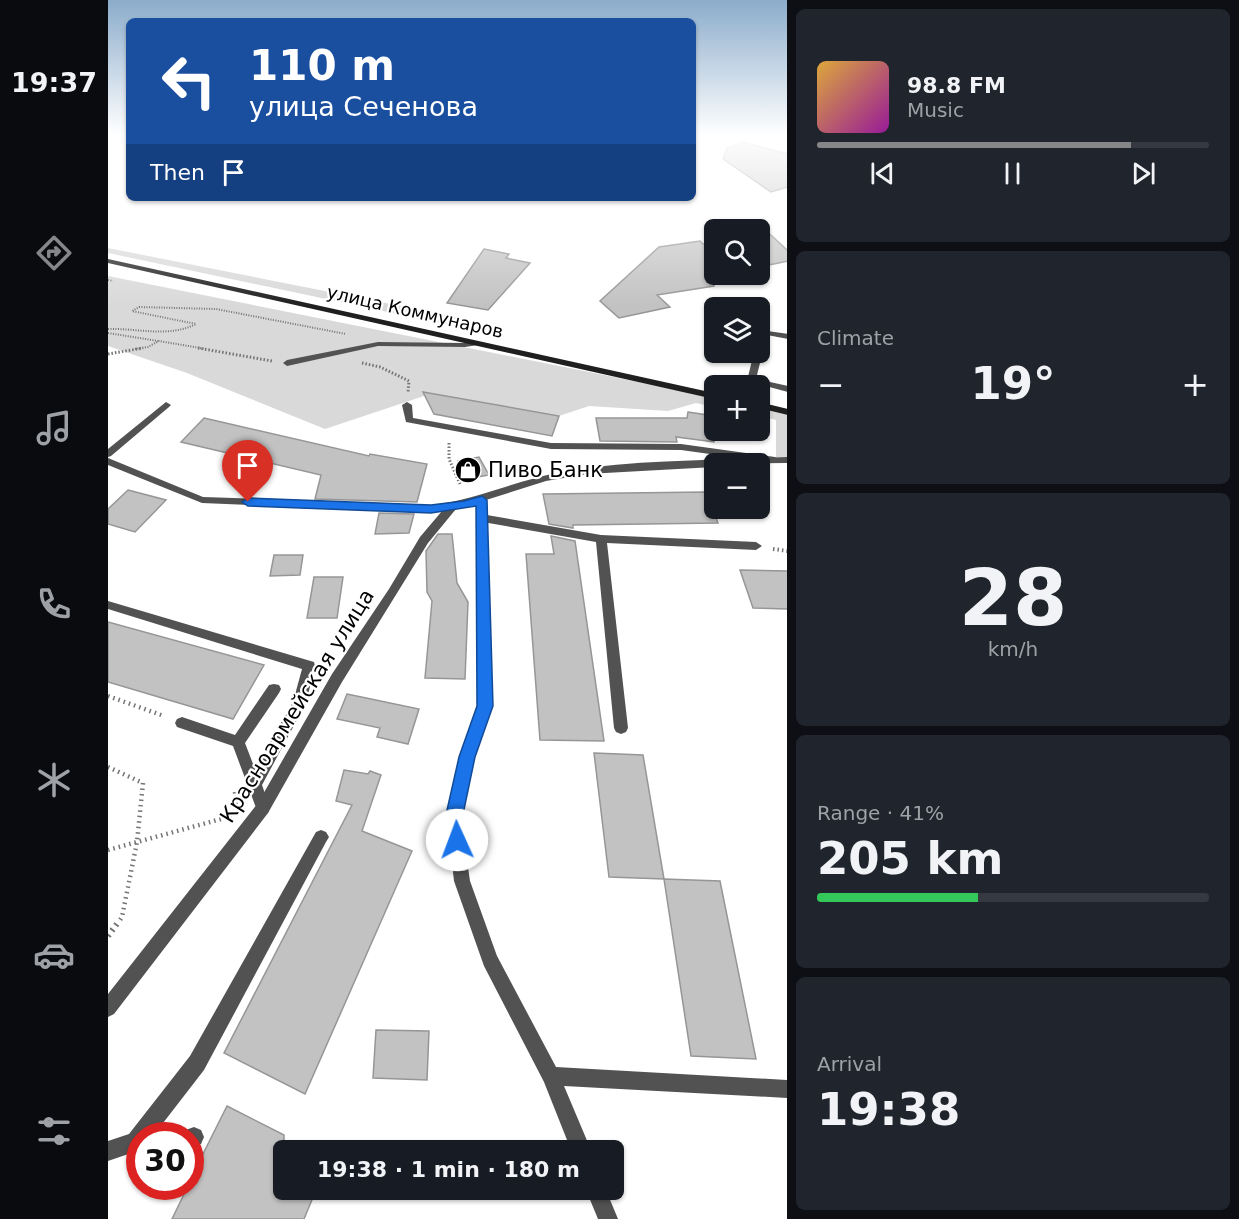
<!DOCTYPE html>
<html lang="en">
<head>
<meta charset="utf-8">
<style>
  :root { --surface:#171b24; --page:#20242c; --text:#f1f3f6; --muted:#9ea1a6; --line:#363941; --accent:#858687 }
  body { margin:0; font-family:"DejaVu Sans",sans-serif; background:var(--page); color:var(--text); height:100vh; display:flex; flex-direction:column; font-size:22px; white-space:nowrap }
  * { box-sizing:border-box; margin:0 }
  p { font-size:20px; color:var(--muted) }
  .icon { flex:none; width:33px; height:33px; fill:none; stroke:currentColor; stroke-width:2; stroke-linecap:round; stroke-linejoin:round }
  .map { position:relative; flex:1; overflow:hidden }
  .panel { display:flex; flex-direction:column; gap:9px; padding:9px; background:#0d0f14; width:452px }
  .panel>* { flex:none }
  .hud { position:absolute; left:18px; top:18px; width:570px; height:183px; border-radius:9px; box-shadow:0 2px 4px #0004; background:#1a4fa0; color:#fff; overflow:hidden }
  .buttons { position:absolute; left:596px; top:219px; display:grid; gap:12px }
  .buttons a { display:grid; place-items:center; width:66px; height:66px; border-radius:9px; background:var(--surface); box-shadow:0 2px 4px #0004; font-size:30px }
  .speed { position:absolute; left:18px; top:1122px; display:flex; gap:12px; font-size:30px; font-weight:700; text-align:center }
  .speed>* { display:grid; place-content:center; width:78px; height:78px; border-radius:50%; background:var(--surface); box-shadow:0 2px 4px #0004; line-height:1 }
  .speed .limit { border:9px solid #d22; background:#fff; color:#111 }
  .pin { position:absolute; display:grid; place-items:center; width:51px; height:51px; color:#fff; margin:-62px -26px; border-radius:50% 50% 50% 0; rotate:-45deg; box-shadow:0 0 6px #0007 }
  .pin .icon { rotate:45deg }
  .me { position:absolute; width:66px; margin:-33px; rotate:358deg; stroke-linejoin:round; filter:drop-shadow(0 0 4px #0008) }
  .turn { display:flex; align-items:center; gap:21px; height:126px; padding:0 24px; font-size:27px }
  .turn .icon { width:78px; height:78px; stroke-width:2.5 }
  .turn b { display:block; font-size:42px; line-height:51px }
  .then { display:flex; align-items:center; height:57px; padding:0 24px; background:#0003; gap:12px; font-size:22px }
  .big { font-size:45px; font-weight:700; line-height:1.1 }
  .panel .widget { flex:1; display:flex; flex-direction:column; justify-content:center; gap:9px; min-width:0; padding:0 21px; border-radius:9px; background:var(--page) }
  .panel .dial { align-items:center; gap:0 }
  .dial b { font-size:78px; line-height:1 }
  .song { display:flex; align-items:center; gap:18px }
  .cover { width:72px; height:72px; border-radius:9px; background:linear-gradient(135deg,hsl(40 70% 55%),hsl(300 70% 35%)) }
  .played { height:6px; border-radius:3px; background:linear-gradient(90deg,var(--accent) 80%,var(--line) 80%) }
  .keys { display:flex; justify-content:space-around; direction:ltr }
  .heat { display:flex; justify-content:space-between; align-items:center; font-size:33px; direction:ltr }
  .charge { height:9px; border-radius:4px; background:linear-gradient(90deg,#34c759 41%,var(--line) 0) }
  .trip { position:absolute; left:165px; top:1140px; width:351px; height:60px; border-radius:9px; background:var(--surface); box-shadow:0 2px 4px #0004; font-weight:700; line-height:60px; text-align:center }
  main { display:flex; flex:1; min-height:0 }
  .tab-bar { display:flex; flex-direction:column; width:108px; justify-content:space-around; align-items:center; background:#090b0e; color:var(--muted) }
  .tab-bar .icon { width:42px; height:42px }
  .tab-bar .selected { color:var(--accent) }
  .tab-bar b { font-size:27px; color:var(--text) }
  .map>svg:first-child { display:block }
  .green { fill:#d9d9d9 }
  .building { fill:#c2c2c2; stroke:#969696; stroke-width:1.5 }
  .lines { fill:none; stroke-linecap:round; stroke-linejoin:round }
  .path-far5 { stroke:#747474; stroke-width:1.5; stroke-dasharray:1 1.5; stroke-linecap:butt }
  .path-far4 { stroke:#747474; stroke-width:2; stroke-dasharray:1 1.5; stroke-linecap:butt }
  .path-far3 { stroke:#747474; stroke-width:3; stroke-dasharray:1.5 2; stroke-linecap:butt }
  .path-far2 { stroke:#747474; stroke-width:4; stroke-dasharray:1.5 3; stroke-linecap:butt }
  .path-far1 { stroke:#747474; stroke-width:4.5; stroke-dasharray:1.5 4; stroke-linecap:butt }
  .path { stroke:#747474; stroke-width:6; stroke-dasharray:2 4.5; stroke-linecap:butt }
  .lane { fill:#525252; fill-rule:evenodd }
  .street { fill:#525252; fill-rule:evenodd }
  .secondary { fill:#1f1f1f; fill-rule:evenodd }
  .route { fill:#1a73e8; stroke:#114b97; stroke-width:1.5 }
  .labels { text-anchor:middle; stroke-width:4.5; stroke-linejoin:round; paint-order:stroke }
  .far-street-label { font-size:18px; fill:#000; stroke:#fff }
  .poi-label { font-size:21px; fill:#000; stroke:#fff; text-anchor:start }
  .street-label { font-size:21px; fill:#000; stroke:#fff }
</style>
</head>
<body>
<main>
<nav class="tab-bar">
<b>19:37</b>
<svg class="icon selected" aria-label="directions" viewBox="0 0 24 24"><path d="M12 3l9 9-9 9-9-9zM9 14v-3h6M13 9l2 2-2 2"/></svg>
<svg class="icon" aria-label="music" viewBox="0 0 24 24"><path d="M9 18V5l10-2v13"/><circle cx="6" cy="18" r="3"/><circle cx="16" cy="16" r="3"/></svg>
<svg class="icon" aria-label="phone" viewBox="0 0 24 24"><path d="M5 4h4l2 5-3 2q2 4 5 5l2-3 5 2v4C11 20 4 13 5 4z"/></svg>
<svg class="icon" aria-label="climate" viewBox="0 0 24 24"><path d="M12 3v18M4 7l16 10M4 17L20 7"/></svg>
<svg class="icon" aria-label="car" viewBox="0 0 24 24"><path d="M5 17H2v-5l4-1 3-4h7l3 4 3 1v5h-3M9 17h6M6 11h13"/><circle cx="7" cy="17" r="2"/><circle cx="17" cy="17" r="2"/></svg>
<svg class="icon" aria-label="filters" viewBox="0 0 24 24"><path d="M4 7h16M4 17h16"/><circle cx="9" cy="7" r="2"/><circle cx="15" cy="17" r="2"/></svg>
</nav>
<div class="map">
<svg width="680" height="1219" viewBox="0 0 680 1219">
  <rect width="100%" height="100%" fill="#fff"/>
  <g class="green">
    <polygon points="0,248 353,318 346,326 0,253"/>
    <polygon points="0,276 606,397 606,407 588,403 560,411 481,406 451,416 322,394 217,429 79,373 0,346"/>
    <polygon points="651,406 679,412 679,460 668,460 668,420 651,416"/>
  </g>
  <g class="building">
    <polygon points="634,142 680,154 680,187 663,192 615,159 619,148"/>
    <polygon points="651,224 680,251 680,261 651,267"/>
    <polygon points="592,241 595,244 606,242 606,286 549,295 562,307 511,318 492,301 551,247"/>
    <polygon points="376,249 401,254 398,258 422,263 380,310 339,303"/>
    <polygon points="315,392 451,416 444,436 326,414"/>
    <polygon points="580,412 606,416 606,442 568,437 569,442 492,441 488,418 579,418"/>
    <polygon points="96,418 261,456 262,454 319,464 309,502 207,499 213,475 73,442"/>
    <polygon points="371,457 381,475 359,479 350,461"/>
    <polygon points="20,490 58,500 27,532 0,524 0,509"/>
    <polygon points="598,492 610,523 465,525 465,528 441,524 435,494"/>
    <polygon points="271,513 306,514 301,533 267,534"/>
    <polygon points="330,534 344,534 349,583 360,602 357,679 317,678 324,601 319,592 318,551"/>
    <polygon points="443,536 467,541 496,741 432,740 418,554 446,554"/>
    <polygon points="166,555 195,555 192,575 162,576"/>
    <polygon points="632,570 680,571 680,609 645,608"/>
    <polygon points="206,577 235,577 229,618 199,618"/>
    <polygon points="0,622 156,665 125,719 0,682"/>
    <polygon points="239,694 311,709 300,744 269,737 272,728 229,719"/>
    <polygon points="486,753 535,755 556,879 501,877"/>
    <polygon points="236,770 260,774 262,771 273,775 254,831 304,851 197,1094 116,1053 244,805 228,801"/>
    <polygon points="556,879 612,881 648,1059 583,1056"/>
    <polygon points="268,1030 321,1031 319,1080 265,1078"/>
    <polygon points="119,1106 176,1135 176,1190 208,1190 196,1219 64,1219 80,1186 82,1186 82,1180"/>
  </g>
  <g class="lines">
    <polyline class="path-far5" points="677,135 680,137"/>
    <g class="path-far4">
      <polyline points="0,280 5,281"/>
      <path d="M0 329C29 328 61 338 88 324L24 311 31 307 108 309 238 334"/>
      <polyline points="0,333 50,341"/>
      <polyline points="27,349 40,347 51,341 98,349"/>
    </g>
    <g class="path-far3">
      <polyline points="90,348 164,361"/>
      <polyline points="0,354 35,348"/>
      <polyline points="254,363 272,367 301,381 300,392"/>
      <polyline points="341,443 341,459 352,484"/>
    </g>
    <polyline class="path-far2" points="665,549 680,551"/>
    <g class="path-far1">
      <polyline points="0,696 56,716"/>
      <polyline points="0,767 35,783 29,842 14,917 10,923"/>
      <polyline points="127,792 128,809"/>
      <polyline points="0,850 124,816"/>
    </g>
    <polyline class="path" points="0,936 11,921"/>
    <g class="lane">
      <polygon points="653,330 680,334 680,339 659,335 648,379 680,386 680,392 639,381 646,352 651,352 651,335"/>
      <polygon points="367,341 370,341 370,345 357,347 270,346 179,366 175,363 179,360 270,342 357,343"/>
      <polygon points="58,402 63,405 61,407 3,456 0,457 0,449"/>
      <polygon points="299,402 304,405 305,418 443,443 573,444 667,457 672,460 667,463 573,450 443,449 298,422 294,405"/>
      <polygon points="373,514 493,535 648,542 654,546 648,550 499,543 520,728 518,732 513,734 508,732 506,728 488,542 369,521 368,518 369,515"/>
      <polygon points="0,601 206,662 207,666 198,703 154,785 162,808 160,813 155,815 150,813 125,746 69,727 67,723 69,719 74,717 127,735 161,685 166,684 171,685 173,689 171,693 137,743 147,769 185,702 194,669 0,609"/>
      <polygon points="213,830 218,832 221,837 218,842 96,1070 45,1136 32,1136 32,1150 0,1161 0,1141 21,1134 82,1056 208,832"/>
      <polygon points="86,1127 93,1130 96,1137 93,1144 82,1148 82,1136 73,1136 75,1131"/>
    </g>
    <g class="street">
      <path d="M680 457V463L606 464V467L479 474 438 481 378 500 384 706 366 757 353 819 362 881 389 956 448 1067 680 1080V1098L456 1086 483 1150H463L436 1082 376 966 346 881 339 819 352 757 370 706 368 503 348 509 320 543 234 682 160 813 6 1014 0 1017V994L150 803 224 674 281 589 312 537 334 511 323 513 94 503 0 465V458L95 497 323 505C370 500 413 478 460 471 532 459 607 461 680 457Z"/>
      <polygon points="478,1190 498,1190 510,1219 490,1219"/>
    </g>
    <g class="secondary">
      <polygon points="0,259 606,393 606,399 0,263"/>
      <polygon points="651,402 680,409 680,415 651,408"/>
    </g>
  </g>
  <linearGradient id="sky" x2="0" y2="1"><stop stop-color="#8baccb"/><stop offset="0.44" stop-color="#fff"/><stop offset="1" stop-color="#fff" stop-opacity="0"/></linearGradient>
  <rect width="680" height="306" fill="url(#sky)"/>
  <polygon class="route" points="374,496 379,500 385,706 367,757 354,819 357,840 355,845 349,848 342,845 337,819 351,757 369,706 368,506 323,513 140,506 134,502 140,498 323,505 356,501"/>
  <defs>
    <symbol id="shop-disc" viewBox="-11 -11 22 22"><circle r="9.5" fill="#000" stroke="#fff"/><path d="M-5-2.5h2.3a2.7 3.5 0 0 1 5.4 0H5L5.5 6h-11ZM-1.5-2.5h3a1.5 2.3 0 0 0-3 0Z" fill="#fff"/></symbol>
  </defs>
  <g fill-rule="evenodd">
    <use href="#shop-disc" x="345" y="455" width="30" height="30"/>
  </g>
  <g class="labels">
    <g class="far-street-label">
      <text transform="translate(307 312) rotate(13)" y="6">улица Коммунаров</text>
    </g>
    <g class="poi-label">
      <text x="380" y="477">Пиво Банк</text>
    </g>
    <g class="street-label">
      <text transform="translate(189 706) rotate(-58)" y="7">Красноармейская улица</text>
    </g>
  </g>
</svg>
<div class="buttons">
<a><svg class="icon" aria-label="search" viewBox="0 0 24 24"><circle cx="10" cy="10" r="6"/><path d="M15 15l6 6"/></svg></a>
<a><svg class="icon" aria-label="layers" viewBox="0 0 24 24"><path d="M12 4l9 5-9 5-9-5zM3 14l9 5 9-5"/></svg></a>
<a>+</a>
<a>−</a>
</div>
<div class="speed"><div class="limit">30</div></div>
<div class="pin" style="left:140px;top:502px;background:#d93025"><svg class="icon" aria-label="arrive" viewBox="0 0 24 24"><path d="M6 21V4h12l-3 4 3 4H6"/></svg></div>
<svg class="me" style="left:349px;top:840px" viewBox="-20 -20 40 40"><circle r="19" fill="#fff"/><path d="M0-13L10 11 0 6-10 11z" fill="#1a73e8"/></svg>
<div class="trip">19:38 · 1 min · 180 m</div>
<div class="hud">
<div class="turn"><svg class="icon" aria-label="left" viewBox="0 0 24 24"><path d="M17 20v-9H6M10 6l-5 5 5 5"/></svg><div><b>110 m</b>улица Сеченова</div></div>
<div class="then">Then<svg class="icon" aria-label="arrive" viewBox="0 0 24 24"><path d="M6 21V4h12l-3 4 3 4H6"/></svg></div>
</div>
</div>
<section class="panel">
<div class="widget">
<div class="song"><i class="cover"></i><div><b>98.8 FM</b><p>Music</p></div></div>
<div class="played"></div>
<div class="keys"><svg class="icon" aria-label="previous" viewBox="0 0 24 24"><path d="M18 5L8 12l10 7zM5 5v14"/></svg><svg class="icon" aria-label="pause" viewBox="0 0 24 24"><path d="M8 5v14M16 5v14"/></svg><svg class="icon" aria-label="next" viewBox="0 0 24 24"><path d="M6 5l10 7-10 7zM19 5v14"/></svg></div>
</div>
<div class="widget"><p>Climate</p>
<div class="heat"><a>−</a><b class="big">19°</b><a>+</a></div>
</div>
<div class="widget dial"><b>28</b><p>km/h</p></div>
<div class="widget"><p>Range · 41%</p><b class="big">205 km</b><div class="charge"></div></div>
<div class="widget"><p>Arrival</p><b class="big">19:38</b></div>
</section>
</main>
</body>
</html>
